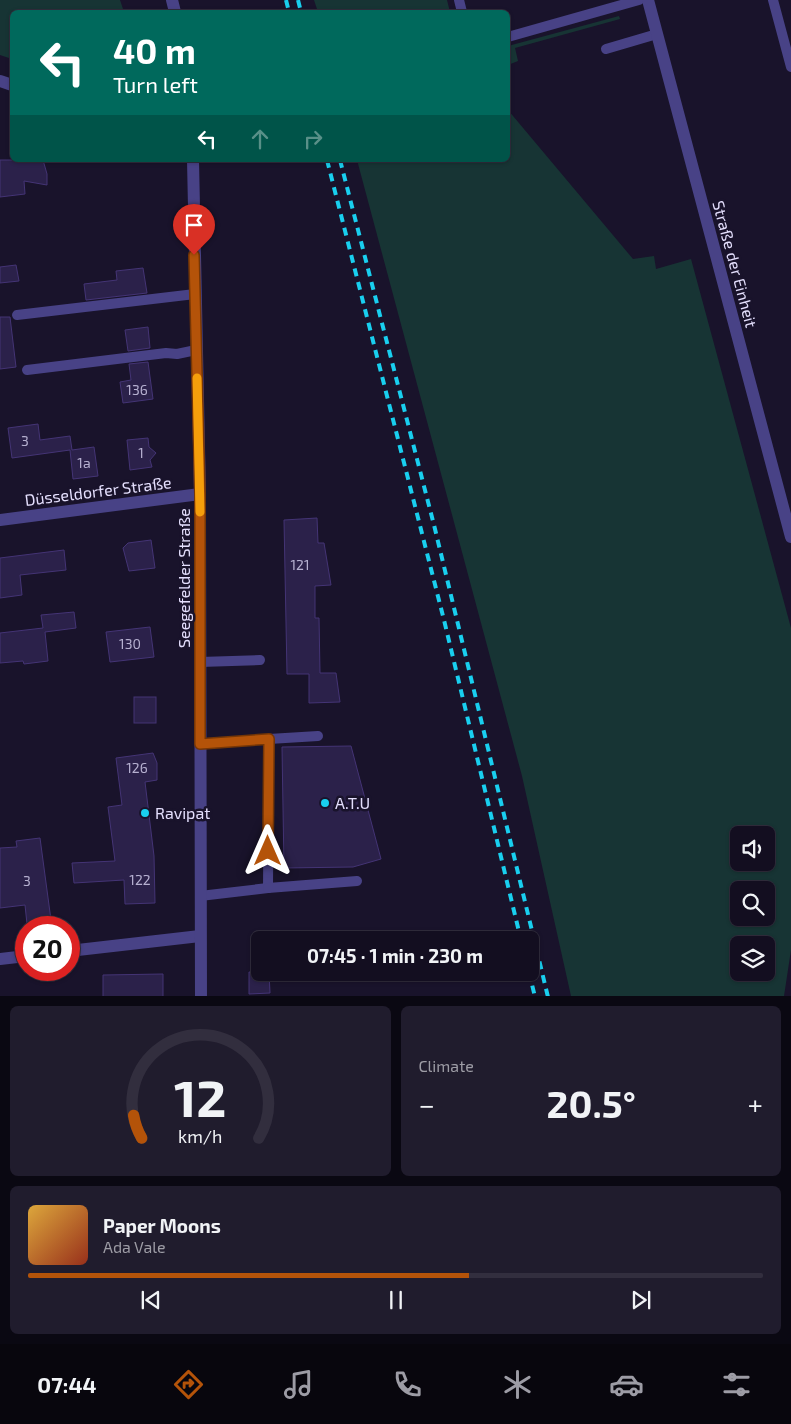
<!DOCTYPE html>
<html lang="en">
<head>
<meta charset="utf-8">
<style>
  :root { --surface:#130e20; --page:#201c2d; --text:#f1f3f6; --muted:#9d9ca5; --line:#322e3e; --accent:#b45309 }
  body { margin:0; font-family:"Exo 2",sans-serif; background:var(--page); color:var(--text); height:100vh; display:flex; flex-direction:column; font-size:19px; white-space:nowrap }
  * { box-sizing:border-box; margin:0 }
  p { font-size:16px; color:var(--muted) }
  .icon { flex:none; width:28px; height:28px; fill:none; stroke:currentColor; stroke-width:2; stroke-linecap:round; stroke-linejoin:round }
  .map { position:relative; height:996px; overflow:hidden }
  .sheet { display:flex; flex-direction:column; gap:10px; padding:10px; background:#0a0812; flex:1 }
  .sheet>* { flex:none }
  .guide { position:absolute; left:10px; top:10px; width:500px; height:152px; border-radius:8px; box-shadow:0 1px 4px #0004,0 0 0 1px var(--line); background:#00695c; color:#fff; overflow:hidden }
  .tools { position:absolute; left:730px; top:826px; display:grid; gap:10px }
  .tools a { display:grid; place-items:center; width:45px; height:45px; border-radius:8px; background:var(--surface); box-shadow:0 1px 4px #0004,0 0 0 1px var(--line); font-size:25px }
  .speed { position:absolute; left:15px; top:916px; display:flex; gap:10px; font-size:25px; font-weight:700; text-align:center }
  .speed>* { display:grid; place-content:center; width:65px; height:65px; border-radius:50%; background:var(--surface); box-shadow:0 1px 4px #0004,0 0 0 1px var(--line); line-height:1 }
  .speed .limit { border:8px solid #d22; background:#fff; color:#111 }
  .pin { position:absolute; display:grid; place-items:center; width:42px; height:42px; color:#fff; margin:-51px -21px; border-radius:50% 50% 50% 0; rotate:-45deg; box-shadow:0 0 5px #0007 }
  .pin .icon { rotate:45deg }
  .me { position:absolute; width:55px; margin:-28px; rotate:0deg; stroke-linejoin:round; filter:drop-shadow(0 0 4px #0008) }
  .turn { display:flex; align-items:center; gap:18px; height:105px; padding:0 20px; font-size:22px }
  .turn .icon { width:65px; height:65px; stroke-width:2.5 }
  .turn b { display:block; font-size:35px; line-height:42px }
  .lanes { display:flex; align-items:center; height:48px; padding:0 20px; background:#0003; justify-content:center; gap:25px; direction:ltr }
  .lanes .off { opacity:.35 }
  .big { font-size:38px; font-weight:700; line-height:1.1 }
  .sheet .card { flex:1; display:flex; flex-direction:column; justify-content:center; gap:8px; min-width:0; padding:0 18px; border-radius:8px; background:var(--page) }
  .sheet .dial { align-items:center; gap:0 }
  .dial svg { height:130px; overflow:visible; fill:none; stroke:var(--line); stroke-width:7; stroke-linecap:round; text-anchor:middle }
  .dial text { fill:var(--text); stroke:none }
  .song { display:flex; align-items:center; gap:15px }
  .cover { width:60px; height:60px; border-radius:8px; background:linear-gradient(135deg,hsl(40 70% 55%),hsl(10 70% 35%)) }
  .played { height:5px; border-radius:2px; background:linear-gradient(90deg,var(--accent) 60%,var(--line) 60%) }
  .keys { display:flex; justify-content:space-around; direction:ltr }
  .heat { display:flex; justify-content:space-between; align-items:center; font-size:28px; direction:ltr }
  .sheet .tiles { flex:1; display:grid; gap:10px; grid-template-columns:1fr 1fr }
  .card:last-child { grid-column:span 2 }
  .trip { position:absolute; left:251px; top:931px; width:288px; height:50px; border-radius:8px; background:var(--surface); box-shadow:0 1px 4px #0004,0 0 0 1px var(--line); font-weight:700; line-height:50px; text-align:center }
  .tabs { display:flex; height:80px; justify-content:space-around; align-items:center; background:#08060d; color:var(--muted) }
  .tabs .icon { width:35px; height:35px }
  .tabs .current { color:var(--accent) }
  .tabs b { font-size:22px; color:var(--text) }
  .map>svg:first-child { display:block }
  .green { fill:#173434; fill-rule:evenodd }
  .building { fill:#2b214a; stroke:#443475 }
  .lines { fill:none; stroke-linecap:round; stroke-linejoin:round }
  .service { stroke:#484286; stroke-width:10 }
  .minor { stroke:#484286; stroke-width:12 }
  .tertiary { stroke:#484286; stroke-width:12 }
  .rail { stroke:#19cfef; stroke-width:4; stroke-dasharray:8 6; stroke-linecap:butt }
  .route-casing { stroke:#753606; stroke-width:12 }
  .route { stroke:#b45309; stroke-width:9 }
  .slow { stroke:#f59e0b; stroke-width:9 }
  .poi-dot { fill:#19cfef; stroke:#19132b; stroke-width:2 }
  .labels { text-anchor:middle; stroke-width:5; stroke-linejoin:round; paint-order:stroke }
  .number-label { font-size:14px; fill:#b6b0d0 }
  .street-label { font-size:16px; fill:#e4dffd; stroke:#19132b }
  .poi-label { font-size:16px; fill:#e4dffd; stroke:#19132b; text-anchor:start }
</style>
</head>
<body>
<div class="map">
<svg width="791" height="997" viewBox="0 0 791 997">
  <rect width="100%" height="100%" fill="#19132b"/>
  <g class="green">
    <polygon points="0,0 120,0 124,12 12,12 12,59 0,55"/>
    <polygon points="314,0 447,0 450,12 318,12"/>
    <polygon points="619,16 620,19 515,48 518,61 508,65 508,46"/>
    <path d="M508 110 633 259 654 256 656 269 691 259 791 628V950L784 996H571L522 776 357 160H508ZM739 835H766V862H739ZM739 890H766V918H739ZM739 945H766V972H739Z"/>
  </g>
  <g class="building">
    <polygon points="0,160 43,160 47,174 47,185 24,181 25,194 0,197"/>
    <polygon points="16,265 19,281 0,283 0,267"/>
    <polygon points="143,268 147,293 86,300 84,284 117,280 116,271"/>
    <polygon points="0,317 10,317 16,367 0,369"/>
    <polygon points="148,327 150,348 128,351 125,330"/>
    <polygon points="148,362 153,399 123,403 120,382 131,380 129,364"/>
    <polygon points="38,424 40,440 70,436 72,450 94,447 98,476 73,479 70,450 12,458 8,428"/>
    <polygon points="148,438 149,447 156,453 150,460 152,467 130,470 127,440"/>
    <polygon points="317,518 318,543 324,543 331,585 315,586 315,618 319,618 320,673 336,673 340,702 309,703 309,674 287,674 284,520"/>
    <polygon points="151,540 155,568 129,571 123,548 128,543"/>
    <polygon points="64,550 66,570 20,575 22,595 0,598 0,558"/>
    <polygon points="74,612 76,628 45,632 48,661 24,664 23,661 0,663 0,633 43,628 41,615"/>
    <polygon points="150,627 154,657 110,662 106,632"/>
    <rect x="134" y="697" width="22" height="26"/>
    <polygon points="351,746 381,859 353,867 284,868 282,747"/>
    <polygon points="153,753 157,763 157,780 145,782 154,856 155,903 125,904 124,880 74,883 72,863 115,861 108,807 122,805 116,758"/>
    <polygon points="40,838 51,920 27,924 25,905 0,908 0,848 17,847 16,841"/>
    <polygon points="249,972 269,972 270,993 249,994"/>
    <polygon points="163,974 163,997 103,997 103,975"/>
  </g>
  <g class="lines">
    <g class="service">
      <polyline points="459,0 462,12"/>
      <polyline points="773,0 791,67"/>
      <polyline points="508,37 639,0"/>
      <polyline points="606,49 657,34"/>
      <polyline points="17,315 195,294"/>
      <polyline points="27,370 166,353 177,354 196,350"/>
      <polyline points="200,662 260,660"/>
      <polyline points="269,739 318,736"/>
      <polyline points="200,744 269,739 268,888 200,896"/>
      <polyline points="268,888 357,881"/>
    </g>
    <g class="minor">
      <polyline points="0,81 12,85"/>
      <polyline points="0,520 200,494"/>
      <polyline points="69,951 200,936"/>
      <polyline points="0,959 26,956"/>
    </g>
    <g class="tertiary">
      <polyline points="172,0 175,12"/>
      <polyline points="648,0 791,537"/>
      <polyline points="193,160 200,494 201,997"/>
    </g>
    <g class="rail">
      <polyline points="286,0 289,12"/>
      <polyline points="298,0 301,12"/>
      <polyline points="327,160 444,620 521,940"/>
      <polyline points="340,160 434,525 548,997"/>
      <polyline points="529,972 535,997"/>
    </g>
  </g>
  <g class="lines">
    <defs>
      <polyline id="route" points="194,255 200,494 200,744 269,739 268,851"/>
    </defs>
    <use href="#route" class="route-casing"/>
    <use href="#route" class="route"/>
    <polyline class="slow" points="197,378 200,512"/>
  </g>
  <g class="poi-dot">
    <circle cx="325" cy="803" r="5"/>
    <circle cx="145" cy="813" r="5"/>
  </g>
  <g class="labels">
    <g class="number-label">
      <text x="137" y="395">136</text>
      <text x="25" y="446">3</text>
      <text x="141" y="458">1</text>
      <text x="84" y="468">1a</text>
      <text x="300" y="570">121</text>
      <text x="130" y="649">130</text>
      <text x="137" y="773">126</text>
      <text x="140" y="885">122</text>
      <text x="27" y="886">3</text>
    </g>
    <g class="street-label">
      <text transform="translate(735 264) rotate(75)" y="6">Straße der Einheit</text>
      <text transform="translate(98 491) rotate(-7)" y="6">Düsseldorfer Straße</text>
      <text transform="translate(184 578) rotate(-90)" y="6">Seegefelder Straße</text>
    </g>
    <g class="poi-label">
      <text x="335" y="809">A.T.U</text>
      <text x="155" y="819">Ravipat</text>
    </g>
  </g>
</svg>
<div class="tools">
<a><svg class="icon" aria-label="sound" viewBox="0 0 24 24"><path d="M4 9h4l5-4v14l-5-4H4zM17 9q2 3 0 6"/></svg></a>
<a><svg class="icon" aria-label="search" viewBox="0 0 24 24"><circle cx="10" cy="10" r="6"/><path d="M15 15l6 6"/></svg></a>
<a><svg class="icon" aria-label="layers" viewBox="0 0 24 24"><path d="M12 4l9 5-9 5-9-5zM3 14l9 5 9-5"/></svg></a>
</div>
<div class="speed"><div class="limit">20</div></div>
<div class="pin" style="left:194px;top:255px;background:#d93025"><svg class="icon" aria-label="arrive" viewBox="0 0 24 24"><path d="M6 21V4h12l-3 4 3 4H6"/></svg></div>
<svg class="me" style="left:268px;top:851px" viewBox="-20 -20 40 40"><path d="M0-17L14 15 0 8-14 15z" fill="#b45309" stroke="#fff" stroke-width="4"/></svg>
<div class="trip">07:45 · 1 min · 230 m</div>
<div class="guide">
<div class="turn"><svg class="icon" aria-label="left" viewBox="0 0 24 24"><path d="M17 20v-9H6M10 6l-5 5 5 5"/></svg><div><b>40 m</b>Turn left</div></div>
<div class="lanes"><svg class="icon" aria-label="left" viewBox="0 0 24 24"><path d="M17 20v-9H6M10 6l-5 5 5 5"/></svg><svg class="icon off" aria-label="ahead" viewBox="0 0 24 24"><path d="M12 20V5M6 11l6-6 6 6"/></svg><svg class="icon off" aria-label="right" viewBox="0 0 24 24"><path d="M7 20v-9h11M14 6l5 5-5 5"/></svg></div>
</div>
</div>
<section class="sheet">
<div class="tiles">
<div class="card dial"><svg viewBox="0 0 100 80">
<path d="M14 69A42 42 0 1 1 86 69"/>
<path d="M14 69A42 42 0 0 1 9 55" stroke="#b45309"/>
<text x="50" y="56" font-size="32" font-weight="700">12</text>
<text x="50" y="72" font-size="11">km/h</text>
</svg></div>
<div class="card"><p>Climate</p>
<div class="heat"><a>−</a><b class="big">20.5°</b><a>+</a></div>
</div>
<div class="card">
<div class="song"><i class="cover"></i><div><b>Paper Moons</b><p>Ada Vale</p></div></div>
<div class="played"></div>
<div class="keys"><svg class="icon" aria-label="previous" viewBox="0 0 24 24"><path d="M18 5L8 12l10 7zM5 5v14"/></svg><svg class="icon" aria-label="pause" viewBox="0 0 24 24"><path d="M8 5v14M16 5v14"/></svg><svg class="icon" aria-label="next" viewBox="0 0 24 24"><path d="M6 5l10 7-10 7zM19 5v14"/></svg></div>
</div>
</div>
</section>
<nav class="tabs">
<b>07:44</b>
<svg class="icon current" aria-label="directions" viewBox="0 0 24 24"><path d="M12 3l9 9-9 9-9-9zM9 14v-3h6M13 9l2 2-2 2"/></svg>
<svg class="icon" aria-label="music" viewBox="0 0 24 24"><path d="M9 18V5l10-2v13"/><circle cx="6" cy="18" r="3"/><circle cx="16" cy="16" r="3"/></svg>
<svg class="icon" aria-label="phone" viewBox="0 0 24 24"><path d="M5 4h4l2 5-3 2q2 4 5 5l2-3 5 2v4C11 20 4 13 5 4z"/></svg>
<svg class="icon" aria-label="climate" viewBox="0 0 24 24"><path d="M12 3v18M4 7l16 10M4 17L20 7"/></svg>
<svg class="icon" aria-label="car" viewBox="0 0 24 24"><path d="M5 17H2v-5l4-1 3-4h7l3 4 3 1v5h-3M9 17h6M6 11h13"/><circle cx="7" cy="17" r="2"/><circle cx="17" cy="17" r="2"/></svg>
<svg class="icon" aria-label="filters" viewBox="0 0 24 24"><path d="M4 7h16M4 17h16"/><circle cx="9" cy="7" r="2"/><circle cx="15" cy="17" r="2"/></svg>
</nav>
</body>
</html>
